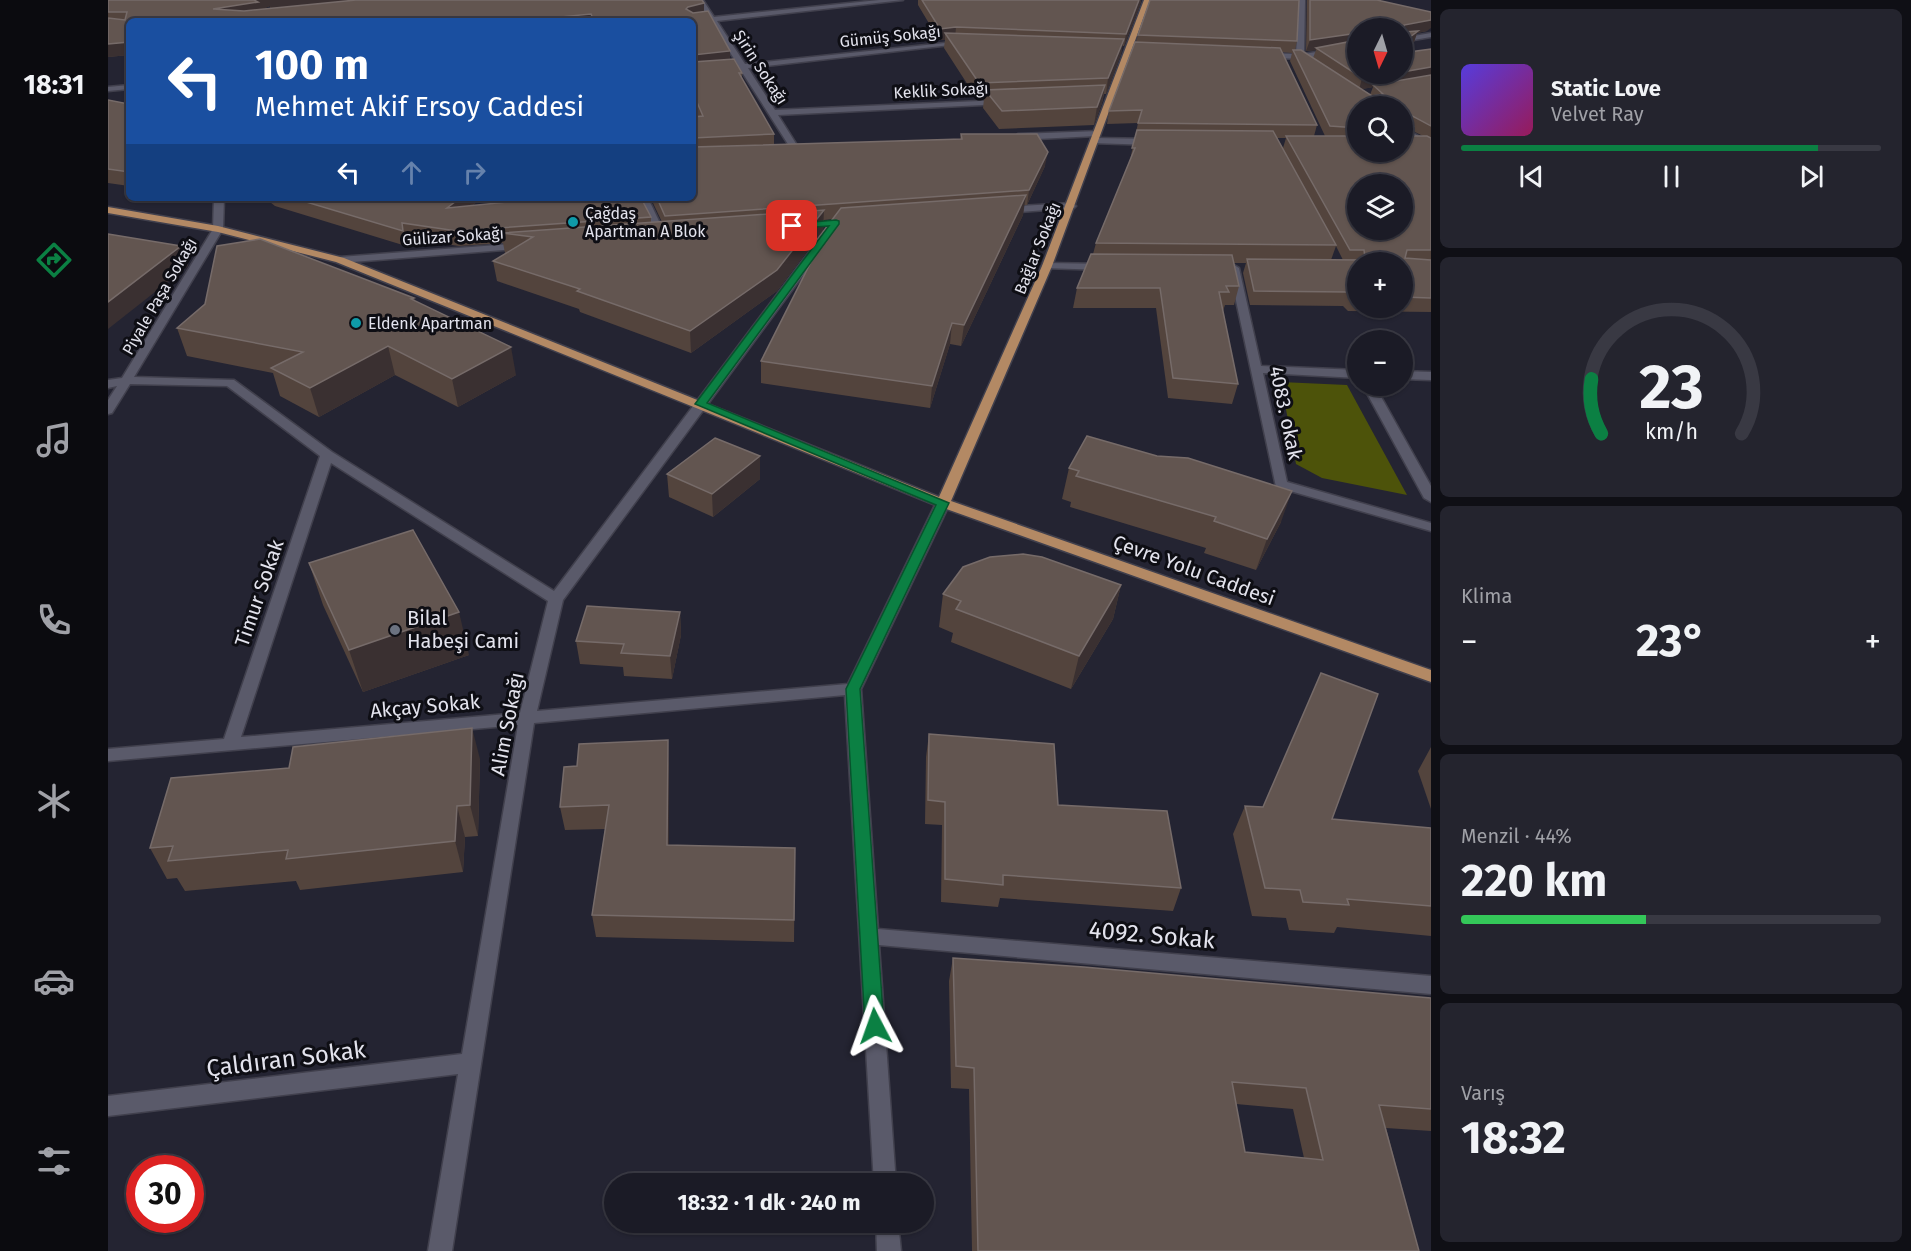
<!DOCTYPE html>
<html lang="tr">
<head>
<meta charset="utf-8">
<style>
  :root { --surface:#1b1b26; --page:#24242e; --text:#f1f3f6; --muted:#a0a1a7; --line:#393943; --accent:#0b8043 }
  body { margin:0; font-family:"Fira Sans",sans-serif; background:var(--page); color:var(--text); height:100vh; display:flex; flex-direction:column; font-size:22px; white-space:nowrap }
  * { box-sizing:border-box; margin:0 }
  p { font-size:20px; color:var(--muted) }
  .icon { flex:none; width:33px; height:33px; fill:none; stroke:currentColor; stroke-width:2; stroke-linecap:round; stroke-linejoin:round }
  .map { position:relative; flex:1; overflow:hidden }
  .panel { display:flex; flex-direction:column; gap:9px; padding:9px; background:#0f0f15; width:480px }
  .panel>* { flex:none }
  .guide { position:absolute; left:18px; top:18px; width:570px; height:183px; border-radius:9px; box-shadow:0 2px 4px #0004,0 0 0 2px var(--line); background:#1a4fa0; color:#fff; overflow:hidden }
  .needle { width:39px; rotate:185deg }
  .tools { position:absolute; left:1239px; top:18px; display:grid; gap:12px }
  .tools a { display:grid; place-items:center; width:66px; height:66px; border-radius:50%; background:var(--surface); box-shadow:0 2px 4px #0004,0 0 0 2px var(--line); font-size:30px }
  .speed { position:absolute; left:18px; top:1155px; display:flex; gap:12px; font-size:30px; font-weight:700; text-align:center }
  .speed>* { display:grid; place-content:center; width:78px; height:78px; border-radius:50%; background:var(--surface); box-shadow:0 2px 4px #0004,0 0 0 2px var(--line); line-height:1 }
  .speed .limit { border:9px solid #d22; background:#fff; color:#111 }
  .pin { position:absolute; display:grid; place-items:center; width:51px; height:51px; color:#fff; margin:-26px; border-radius:12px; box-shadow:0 3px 9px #0006 }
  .me { position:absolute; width:66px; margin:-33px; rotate:356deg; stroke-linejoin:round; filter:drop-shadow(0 0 4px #0008) }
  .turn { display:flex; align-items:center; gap:21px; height:126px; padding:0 30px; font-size:27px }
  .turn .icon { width:78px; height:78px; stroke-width:2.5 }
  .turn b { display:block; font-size:42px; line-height:51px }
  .lanes { display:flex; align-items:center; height:57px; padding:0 30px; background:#0003; justify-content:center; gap:30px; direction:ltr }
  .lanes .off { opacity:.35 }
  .big { font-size:45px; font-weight:700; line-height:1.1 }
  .panel .tile { flex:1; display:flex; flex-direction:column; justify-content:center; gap:9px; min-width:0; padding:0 21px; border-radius:9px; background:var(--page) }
  .panel .dial { align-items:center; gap:0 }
  .dial svg { height:156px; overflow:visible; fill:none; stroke:var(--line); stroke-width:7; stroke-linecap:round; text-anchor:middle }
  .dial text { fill:var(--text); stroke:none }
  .song { display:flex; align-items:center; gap:18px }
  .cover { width:72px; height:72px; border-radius:9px; background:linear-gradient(135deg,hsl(250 70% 55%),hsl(330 70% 35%)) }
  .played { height:6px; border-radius:3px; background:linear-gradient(90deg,var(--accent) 85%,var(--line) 85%) }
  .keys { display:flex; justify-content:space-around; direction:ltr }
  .heat { display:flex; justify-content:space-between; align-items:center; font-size:33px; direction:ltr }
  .charge { height:9px; border-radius:4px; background:linear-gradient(90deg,#34c759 44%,var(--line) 0) }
  .trip { position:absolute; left:496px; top:1173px; width:330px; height:60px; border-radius:30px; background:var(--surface); box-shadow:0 2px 4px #0004,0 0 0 2px var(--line); font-weight:700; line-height:60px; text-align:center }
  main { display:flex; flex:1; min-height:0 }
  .menu { display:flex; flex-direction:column; width:108px; justify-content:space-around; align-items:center; background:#0b0b0f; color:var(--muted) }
  .menu .icon { width:42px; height:42px }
  .menu .current { color:var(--accent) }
  .menu b { font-size:27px; color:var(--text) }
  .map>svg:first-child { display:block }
  .green { fill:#4d530a }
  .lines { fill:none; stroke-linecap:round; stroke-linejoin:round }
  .minor-casing { stroke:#41404d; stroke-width:3 }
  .major-casing { stroke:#41404d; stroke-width:3 }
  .minor { fill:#5a5a6a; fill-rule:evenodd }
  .major { fill:#b38964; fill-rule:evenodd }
  .wall { fill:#53443d; fill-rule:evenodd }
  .shaded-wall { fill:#3a3031 }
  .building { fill:#625550; stroke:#766b69; stroke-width:1.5; fill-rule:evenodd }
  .route { fill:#0b8043; stroke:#07532c; stroke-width:1.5 }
  .culture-dot { fill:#0f9aa8; stroke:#0e0e14; stroke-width:2 }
  .worship-dot { fill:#6b7280; stroke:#0e0e14; stroke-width:2 }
  .labels { text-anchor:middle; stroke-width:6; stroke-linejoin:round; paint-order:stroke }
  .far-street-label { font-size:16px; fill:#e3e3ed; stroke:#0e0e14 }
  .far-poi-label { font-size:16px; fill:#e3e3ed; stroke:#0e0e14; text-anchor:start }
  .street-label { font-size:20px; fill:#e3e3ed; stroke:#0e0e14 }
  .poi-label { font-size:20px; fill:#e3e3ed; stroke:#0e0e14; text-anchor:start }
  .near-street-label { font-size:24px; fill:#e3e3ed; stroke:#0e0e14 }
</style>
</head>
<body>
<main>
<nav class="menu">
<b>18:31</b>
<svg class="icon current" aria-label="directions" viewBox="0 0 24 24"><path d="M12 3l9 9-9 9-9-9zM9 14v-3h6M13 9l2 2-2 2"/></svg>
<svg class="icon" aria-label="music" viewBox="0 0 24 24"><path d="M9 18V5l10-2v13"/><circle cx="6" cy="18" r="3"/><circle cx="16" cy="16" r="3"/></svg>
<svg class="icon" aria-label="phone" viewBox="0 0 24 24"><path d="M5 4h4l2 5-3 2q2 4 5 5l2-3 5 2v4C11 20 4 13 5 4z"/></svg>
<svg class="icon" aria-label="climate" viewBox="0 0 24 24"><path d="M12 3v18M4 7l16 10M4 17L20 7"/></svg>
<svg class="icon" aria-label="car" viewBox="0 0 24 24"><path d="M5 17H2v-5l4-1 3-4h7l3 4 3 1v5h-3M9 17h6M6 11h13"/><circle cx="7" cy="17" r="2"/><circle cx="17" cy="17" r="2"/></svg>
<svg class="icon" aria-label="filters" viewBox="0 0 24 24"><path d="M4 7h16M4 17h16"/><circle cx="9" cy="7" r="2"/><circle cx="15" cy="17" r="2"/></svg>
</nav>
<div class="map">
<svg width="1323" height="1251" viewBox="0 0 1323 1251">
  <rect width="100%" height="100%" fill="#242432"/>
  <polygon class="green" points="1173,382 1239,385 1299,495 1214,478 1188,464"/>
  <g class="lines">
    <defs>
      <g id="minor">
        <polygon points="589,0 595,0 606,17 771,0 795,0 609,21 637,64 856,41 860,43 640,68 667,110 895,100 899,102 895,104 670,115 692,150 685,152 632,69 585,74 585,70 630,65 602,21 585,23 581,21 600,17"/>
        <polygon points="1191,0 1197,0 1196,54 1250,45 1250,49 1200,58 1205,62 1201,64 1190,59 1153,57 1156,53 1188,54"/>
        <polygon points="1323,33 1323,37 1294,42 1294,38"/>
        <polygon points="21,85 21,89 0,91 0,87"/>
        <polygon points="1294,126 1323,144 1323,151 1294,132"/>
        <polygon points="991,131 992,133 988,136 910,140 906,137 910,134"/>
        <polygon points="986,138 1046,139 1050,142 1046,145 983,143 983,139"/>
        <path d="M106 198H116L115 229 26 377 126 380 224 452 446 591 713 236H721V240L455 600 429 711 740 684 828 503 835 499 840 500 842 503 753 689 770 929 1323 976V994L771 945 788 1184H766L737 695 426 723 344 1251H320L350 1074 0 1116V1096L354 1054 410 725 0 761V749L116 739 212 456 119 386 22 384 4 413 0 414V400L9 386 0 388V380L14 378 105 229ZM223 463 440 601 412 713 133 737Z"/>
        <polygon points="530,198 540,198 558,236 557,238 548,236"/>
        <polygon points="963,203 968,206 966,208 897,213 892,210 897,207"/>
        <polygon points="416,243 420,244 420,248 232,263 227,260 232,257"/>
        <polygon points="939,263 998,264 1003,267 998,270 935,268 934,266"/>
        <polygon points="1126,265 1131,268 1153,366 1250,370 1250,378 1155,373 1179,482 1323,523 1323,531 1168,487 1121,268"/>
        <polygon points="1294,371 1323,372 1323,380 1294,379"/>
        <polygon points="1255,386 1267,386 1323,486 1323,502 1316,498"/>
        <polygon points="768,1222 790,1222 793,1251 769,1251"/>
      </g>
      <polygon id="major" points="1036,0 1042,0 944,266 843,501 1323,670 1323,682 830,506 228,262 110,232 0,213 0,207 110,226 236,258 831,497 934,266"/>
    </defs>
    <use href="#minor" class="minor-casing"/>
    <use href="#major" class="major-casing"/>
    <use href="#minor" class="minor"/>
    <use href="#major" class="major"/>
  </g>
  <g class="wall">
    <path d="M0 0 596 12 622 51V59L634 73V79L666 134V145L852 139 853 134 937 166 919 205H916L915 215 853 346 842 344 822 408 653 383V361L725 219 716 220 715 230 669 291 583 353 472 312 471 309 389 281 385 261 398 253H397L395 243 351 246 297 238 298 246 167 206 157 198H374L365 205 543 217V222H554L545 203V198H585V117H590L585 106V21H21V55L0 57ZM162 6V8L154 9Z"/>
    <polygon points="810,0 1033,0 1032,5 1016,46 1014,46 1013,54 998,94 996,94 994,103 986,125 891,129 875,108 876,99 869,99 836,48 837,40 831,40 810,5"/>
    <path d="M1199 0H1269L1319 31 1309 33 1306 42 1294 51V28H1250V74L1323 49V312L1240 311 1235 306 1142 305 1135 273 1138 263H1126L1131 286 1126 305H1117L1115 311 1130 384 1124 404 1060 398 1048 308H965L969 288 985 254 988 243 1022 160 1030 123 999 124 1001 111 1028 42 1030 35 1189 41 1187 50 1205 58 1208 50 1198 51ZM1174 52 1184 53 1182 61 1217 136H1206L1209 125ZM1265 87 1262 95 1253 89ZM1250 106 1294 152H1250ZM1303 130 1315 136H1301ZM1169 138H1178L1175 148ZM1228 246 1235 260H1223ZM1250 262H1294V308H1250Z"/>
    <polygon points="0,100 21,104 21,186 0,183"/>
    <polygon points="306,298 307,301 408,375 350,407 287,375 211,417 172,396 165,373 79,356 69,328"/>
    <polygon points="961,468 1173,522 1148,570 1096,553 1098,548 962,507 963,502 954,499"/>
    <polygon points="559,474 652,479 605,517 561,497"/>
    <polygon points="201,563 361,655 255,692 215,605"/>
    <polygon points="1013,585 1005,619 963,689 843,642 845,633 831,627 835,594"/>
    <polygon points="572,612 573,635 564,679 516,676 515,667 472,664 468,641"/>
    <polygon points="821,734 950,805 1073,888 1065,911 892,898 890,907 833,902 834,825 817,824 818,757"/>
    <polygon points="1323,747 1323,809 1310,771"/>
    <polygon points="372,759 370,836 357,837 355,872 192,890 188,881 77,891 69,878 59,879 42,848"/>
    <polygon points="561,764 561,845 687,848 686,942 488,937 484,915 497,829 457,830 452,807 469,766"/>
    <polygon points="1137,806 1224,819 1323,828 1323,936 1229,927 1226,933 1181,930 1178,918 1144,916 1125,834"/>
    <path d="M845 958 1323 998V1131L1278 1128 1311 1251H864L861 1089 843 1088 841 981ZM1128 1104 1185 1109 1196 1158 1137 1152Z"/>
  </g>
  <g class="shaded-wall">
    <polygon points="146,0 301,0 164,14 162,6 152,10 153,15 105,9"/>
    <polygon points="1031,0 1033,0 1032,5 1016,46 1018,34"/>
    <polygon points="596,3 596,15 581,19 578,9 580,7"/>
    <polygon points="483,14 483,21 411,21"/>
    <polygon points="1323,20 1323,28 1319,31 1309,33 1306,42 1294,51 1294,36 1296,25"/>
    <polygon points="848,27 847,39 837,33 837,40 831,40 832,29"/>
    <polygon points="1250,33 1250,44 1208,48 1208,50 1198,51 1202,40"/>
    <polygon points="1016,39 1013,54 998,94 1000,78"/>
    <polygon points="21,42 21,55 0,57 0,44"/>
    <polygon points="622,51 622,64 585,68 585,55"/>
    <polygon points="1323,67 1323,79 1265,85 1265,87 1251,90 1254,78 1281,74 1294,74 1294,72"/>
    <polygon points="997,85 994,103 986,125 989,107"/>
    <polygon points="940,152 937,166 919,205 921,190"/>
    <polygon points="918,195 915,215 853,346 856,325"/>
    <polygon points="352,198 374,198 342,223 339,208"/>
    <polygon points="716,210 715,230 669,291 583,353 582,331"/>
    <polygon points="715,238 705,265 705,245"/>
    <polygon points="73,246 80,266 0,329 0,302"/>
    <polygon points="844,323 842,344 822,408 824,386"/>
    <polygon points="280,346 287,375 211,417 202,388"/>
    <polygon points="403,347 408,375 350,407 344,379"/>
    <polygon points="652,456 652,479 605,517 604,494"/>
    <polygon points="1184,491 1173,522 1148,570 1159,539"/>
    <polygon points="1013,585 1005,619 963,689 971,656"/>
    <polygon points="351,612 361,655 255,692 241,650"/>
    <polygon points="572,612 573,635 564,679 562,656"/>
    <polygon points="364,728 372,759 370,836 362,805"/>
    <polygon points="560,740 561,764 561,868 559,845"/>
    <polygon points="349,806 357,837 355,872 347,841"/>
  </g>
  <g class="building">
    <polygon points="0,0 146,0 150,2 105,9 136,11 248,0 594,0 596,3 580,7 578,9 585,13 600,11 622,51 585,55 585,21 486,21 483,14 411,21 21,21 21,42 0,44 0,18 17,20 19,12 0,12"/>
    <polygon points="814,0 1031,0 1018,34 848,27 832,29"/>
    <polygon points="1042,0 1191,0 1189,41 1030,35"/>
    <polygon points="1202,0 1269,0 1323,12 1323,20 1296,25 1296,32 1310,31 1294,43 1294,28 1250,28 1250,33 1202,40"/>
    <polygon points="837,33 1016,39 1000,78 871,83"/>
    <polygon points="1250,40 1250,74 1281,74 1254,78 1208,48"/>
    <polygon points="1027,42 1172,48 1209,125 1030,123 1034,110 1001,111"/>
    <polygon points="1323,49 1323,67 1294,72 1294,53"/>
    <path d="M1185 50H1193L1264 96 1275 94 1265 85 1323 75V126L1297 112V121L1305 126 1297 127V136H1319L1323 138V250H1299L1297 258 1323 260V298L1294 297V262H1250V297H1245L1240 292 1146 291 1139 259 1255 260 1257 258 1256 250H1242L1178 136H1250V152H1294V106H1250V128L1222 126ZM1250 184H1294V230H1250Z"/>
    <polygon points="626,59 634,73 631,73 666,134 585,138 585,117 595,116 585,93 585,62"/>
    <polygon points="997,85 989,107 894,111 877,90"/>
    <polygon points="0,100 21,104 21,172 0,169"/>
    <polygon points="1029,130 1165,131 1228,245 988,243 1027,148 1024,148"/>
    <polygon points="853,134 929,134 940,152 921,190 557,216 549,198 585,198 585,147 854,139"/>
    <polygon points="918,195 856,325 844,323 824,386 653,361 715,238 705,245 733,208"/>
    <polygon points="185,198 352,198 339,208 441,198 533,198 543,217 349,231 294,223 295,231"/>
    <polygon points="716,210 669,270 582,331 469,291 472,289 385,261 425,237 394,233"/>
    <polygon points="0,234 73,246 0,302"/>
    <polygon points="152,239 306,298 303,299 403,347 344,379 280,346 202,388 163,368 195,352 69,328 97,304 109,246"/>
    <polygon points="983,254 1124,255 1131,286 1118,286 1121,292 1111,292 1130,384 1065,378 1052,288 969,288"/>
    <polygon points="979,436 1049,456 1080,458 1184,491 1159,539 1106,521 1108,517 968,476 971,471 961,468"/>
    <polygon points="607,438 652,456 604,494 559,474"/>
    <polygon points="305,530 351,612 241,650 201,563"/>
    <polygon points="915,554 934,557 1013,585 971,656 848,609 853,601 835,594 855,567 882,557"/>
    <polygon points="479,606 572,612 562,656 513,653 516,644 468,641"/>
    <polygon points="1213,673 1270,694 1224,819 1323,828 1323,906 1239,899 1241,905 1195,902 1192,890 1157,888 1137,806 1155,807"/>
    <polygon points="364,728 362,805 349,806 347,841 178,859 180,850 60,861 65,846 42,848 63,778 181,768 185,747"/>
    <polygon points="821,734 946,744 950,805 1059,811 1073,888 895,875 895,885 837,879 837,802 820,800"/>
    <polygon points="560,740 559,845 687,848 686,920 484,915 501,805 452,807 456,767 469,766 471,744"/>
    <path d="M845 958 976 967 1323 998V1109L1271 1105 1311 1251H870L866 1068 848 1066ZM1124 1082 1198 1088 1215 1160 1137 1152Z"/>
  </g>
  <polygon class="route" points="728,220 731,221 731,224 599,403 841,503 752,689 776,1026 773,1032 767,1035 760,1032 757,1026 738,689 828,505 587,404 721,226 684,229 680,226 681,224"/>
  <g class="culture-dot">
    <circle cx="465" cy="222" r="6"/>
    <circle cx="248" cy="323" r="6"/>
  </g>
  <circle class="worship-dot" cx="287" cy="630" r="6"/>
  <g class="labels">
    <g class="far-street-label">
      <text transform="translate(782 36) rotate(-6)" y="6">Gümüş Sokağı</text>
      <text transform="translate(653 67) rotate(57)" y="6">Şirin Sokağı</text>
      <text transform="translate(833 90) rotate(-3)" y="6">Keklik Sokağı</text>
      <text transform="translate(345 236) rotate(-4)" y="6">Gülizar Sokağı</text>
      <text transform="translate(929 248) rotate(-68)" y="6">Bağlar Sokağı</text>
      <text transform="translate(51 296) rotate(-60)" y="6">Piyale Paşa Sokağı</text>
    </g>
    <g class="far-poi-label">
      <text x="477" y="219">Çağdaş<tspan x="477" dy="18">Apartman A Blok</tspan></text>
      <text x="260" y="329">Eldenk Apartman</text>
    </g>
    <g class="street-label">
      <text transform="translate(1178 413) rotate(78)" y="7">4083. okak</text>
      <text transform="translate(1086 570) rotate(20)" y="7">Çevre Yolu Caddesi</text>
      <text transform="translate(151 593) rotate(-71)" y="7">Timur Sokak</text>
      <text transform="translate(317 706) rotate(-5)" y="7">Akçay Sokak</text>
      <text transform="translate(399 724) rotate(-79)" y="7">Alim Sokağı</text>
    </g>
    <g class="poi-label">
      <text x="299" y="625">Bilal<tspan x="299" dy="23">Habeşi Cami</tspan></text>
    </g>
    <g class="near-street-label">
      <text transform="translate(1044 935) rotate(5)" y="8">4092. Sokak</text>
      <text transform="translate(178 1059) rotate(-7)" y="8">Çaldıran Sokak</text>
    </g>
  </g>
</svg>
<div class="tools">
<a><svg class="needle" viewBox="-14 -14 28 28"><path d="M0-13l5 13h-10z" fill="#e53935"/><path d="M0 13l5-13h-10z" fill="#a0a1a7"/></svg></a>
<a><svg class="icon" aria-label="search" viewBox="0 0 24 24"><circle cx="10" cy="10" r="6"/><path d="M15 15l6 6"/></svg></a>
<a><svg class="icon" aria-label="layers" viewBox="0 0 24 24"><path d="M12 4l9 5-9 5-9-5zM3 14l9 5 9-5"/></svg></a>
<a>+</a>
<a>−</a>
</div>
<div class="speed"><div class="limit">30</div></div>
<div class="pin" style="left:684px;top:226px;background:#d93025"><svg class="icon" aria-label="arrive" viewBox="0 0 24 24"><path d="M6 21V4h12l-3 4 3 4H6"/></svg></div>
<svg class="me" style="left:767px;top:1026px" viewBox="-20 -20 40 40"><path d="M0-17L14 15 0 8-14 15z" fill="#0b8043" stroke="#fff" stroke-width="4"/></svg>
<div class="trip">18:32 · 1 dk · 240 m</div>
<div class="guide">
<div class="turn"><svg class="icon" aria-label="left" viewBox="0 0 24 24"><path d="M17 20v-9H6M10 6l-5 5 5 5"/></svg><div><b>100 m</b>Mehmet Akif Ersoy Caddesi</div></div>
<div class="lanes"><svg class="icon" aria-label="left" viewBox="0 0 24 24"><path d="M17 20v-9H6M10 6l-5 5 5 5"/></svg><svg class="icon off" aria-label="ahead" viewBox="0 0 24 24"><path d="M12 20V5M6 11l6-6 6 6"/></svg><svg class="icon off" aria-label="right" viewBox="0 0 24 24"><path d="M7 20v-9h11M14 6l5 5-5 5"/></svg></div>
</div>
</div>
<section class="panel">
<div class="tile">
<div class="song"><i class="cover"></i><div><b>Static Love</b><p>Velvet Ray</p></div></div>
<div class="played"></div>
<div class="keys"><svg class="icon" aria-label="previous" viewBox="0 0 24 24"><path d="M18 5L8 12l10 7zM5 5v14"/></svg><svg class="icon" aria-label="pause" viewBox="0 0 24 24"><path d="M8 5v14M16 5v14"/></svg><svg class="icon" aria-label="next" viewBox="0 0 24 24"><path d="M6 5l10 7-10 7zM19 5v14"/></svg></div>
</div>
<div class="tile dial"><svg viewBox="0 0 100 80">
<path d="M14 69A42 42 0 1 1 86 69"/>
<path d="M14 69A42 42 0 0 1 9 41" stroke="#0b8043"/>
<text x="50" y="56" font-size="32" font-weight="700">23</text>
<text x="50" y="72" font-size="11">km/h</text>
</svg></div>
<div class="tile"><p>Klima</p>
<div class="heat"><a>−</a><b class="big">23°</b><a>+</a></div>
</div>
<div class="tile"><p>Menzil · 44%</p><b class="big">220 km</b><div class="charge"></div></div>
<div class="tile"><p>Varış</p><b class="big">18:32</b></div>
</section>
</main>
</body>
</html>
